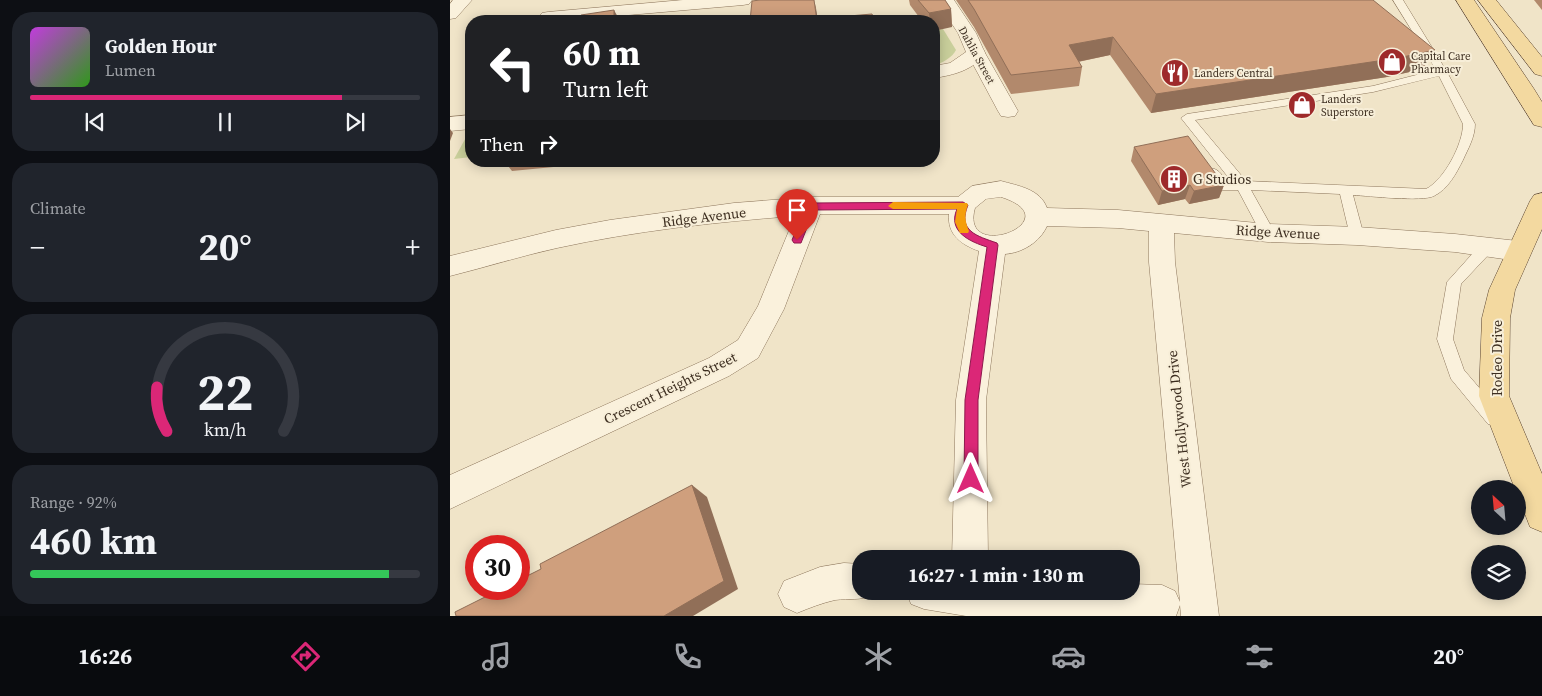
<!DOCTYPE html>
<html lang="en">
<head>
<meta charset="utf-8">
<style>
  :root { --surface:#171b24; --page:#20242c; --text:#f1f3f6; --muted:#9ea1a6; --line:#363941; --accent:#db2777 }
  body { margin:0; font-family:"Source Serif 4",serif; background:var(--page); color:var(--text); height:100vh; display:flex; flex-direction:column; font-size:19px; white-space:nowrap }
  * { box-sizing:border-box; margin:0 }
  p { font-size:16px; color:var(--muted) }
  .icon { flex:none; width:28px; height:28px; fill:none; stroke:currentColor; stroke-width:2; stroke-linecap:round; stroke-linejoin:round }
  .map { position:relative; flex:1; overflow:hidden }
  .details { display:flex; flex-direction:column; gap:12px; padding:12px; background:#0d0f14; width:450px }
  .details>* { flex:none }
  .guide { position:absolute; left:15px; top:15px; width:475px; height:152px; border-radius:20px; box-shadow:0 2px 12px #0003; background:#202124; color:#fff; overflow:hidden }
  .needle { width:32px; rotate:334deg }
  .fabs { position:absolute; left:1021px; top:480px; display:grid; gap:10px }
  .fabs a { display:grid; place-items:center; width:55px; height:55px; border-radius:50%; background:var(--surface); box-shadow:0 2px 12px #0003; font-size:25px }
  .speed { position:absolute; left:15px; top:535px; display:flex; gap:10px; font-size:25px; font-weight:700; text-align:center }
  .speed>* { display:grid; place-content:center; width:65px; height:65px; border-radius:50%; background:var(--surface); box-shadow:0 2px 12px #0003; line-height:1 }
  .speed .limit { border:8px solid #d22; background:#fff; color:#111 }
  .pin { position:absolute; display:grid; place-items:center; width:42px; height:42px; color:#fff; margin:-51px -21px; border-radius:50% 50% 50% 0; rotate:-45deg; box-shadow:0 0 5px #0007 }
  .pin .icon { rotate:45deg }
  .me { position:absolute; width:55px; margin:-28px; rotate:0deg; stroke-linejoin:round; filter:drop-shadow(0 0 4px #0008) }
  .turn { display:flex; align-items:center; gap:18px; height:105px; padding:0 15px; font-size:22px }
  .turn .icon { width:65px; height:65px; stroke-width:2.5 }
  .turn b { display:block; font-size:35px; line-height:42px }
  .then { display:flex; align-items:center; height:48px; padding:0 15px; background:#0003; gap:10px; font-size:19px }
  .big { font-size:38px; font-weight:700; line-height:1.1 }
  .details .widget { flex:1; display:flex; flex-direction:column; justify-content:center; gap:8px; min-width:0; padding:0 18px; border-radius:20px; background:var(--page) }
  .details .dial { align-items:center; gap:0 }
  .dial svg { height:130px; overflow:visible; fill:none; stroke:var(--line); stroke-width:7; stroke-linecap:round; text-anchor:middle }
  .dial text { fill:var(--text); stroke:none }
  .song { display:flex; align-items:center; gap:15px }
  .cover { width:60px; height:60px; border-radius:8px; background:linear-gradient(135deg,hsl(290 70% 55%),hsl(110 70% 35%)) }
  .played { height:5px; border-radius:2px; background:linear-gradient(90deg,var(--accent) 80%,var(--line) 80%) }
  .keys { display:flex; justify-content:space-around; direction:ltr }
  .heat { display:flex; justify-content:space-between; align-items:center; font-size:28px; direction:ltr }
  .charge { height:8px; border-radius:4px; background:linear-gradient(90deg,#34c759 92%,var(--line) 0) }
  .trip { position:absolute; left:402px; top:550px; width:288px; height:50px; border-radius:20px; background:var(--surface); box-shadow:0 2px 12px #0003; font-weight:700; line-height:50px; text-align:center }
  .tab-bar { display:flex; height:80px; justify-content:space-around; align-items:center; background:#090b0e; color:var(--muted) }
  .tab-bar .icon { width:35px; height:35px }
  .tab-bar .current { color:var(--accent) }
  .tab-bar b { font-size:22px; color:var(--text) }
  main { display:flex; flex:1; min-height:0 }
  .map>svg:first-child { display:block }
  .green { fill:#c9cf9b }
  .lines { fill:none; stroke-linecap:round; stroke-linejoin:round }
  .service-casing { stroke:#8d765c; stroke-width:1 }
  .minor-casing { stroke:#8d765c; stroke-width:1 }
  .tertiary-casing { stroke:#8d765c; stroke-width:1 }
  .primary-casing { stroke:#5b4430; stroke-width:1 }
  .service { fill:#faf1dc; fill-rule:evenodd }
  .minor { fill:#faf1dc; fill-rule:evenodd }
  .tertiary { fill:#faf1dc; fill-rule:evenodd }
  .primary { fill:#f3d9a0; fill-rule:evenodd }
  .wall { fill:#b2896c }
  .shaded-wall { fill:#916f58 }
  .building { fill:#cf9f7d; stroke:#916f58 }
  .route { fill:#db2777; stroke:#8e194d }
  .slow { fill:#f59e0b }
  .labels { text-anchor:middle; stroke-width:4; stroke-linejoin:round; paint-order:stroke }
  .far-street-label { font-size:11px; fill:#3d2e20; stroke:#f7eed8 }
  .far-poi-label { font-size:11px; fill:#3d2e20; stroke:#f7eed8; text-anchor:start }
  .poi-label { font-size:14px; fill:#3d2e20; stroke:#f7eed8; text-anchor:start }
  .street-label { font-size:14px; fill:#3d2e20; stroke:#f7eed8 }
</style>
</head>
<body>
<main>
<section class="details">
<div class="widget">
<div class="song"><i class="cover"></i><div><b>Golden Hour</b><p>Lumen</p></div></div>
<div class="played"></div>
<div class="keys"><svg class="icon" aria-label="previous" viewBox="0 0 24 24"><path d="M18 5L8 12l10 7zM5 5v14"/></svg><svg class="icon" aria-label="pause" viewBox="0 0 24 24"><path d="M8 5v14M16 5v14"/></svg><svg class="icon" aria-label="next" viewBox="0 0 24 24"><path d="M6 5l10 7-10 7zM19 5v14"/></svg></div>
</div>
<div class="widget"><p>Climate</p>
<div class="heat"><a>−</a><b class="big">20°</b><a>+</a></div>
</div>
<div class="widget dial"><svg viewBox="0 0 100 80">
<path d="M14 69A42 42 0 1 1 86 69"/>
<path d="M14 69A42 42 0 0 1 8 42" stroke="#db2777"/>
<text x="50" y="56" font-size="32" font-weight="700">22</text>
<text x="50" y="72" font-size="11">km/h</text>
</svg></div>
<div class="widget"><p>Range · 92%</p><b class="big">460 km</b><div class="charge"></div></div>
</section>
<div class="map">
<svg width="1092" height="616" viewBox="0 0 1092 616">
  <rect width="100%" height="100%" fill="#f0e4c8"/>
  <g class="green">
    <path d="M493 29 506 50C503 57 491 64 484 65V31Z"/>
    <polygon points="19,132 21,132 21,157 4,159"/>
  </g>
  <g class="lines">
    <defs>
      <g id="service">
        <path d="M943 0H953L997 72 1025 124C1025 137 1018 149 1013 160 1006 174 998 189 984 196 972 202 919 196 903 195L914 236 912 240H902L900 236 890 194 801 190 825 233 823 237H813L788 190H769L756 172 758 169C767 166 772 175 777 182H782L731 118 737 114 923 86 986 70ZM989 76 1013 124C1013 144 994 180 976 189L796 181 745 120 923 92Z"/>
        <polygon points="1037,242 1042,243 1044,247 1042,251 1011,284 1003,339 1014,370 1050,412 1053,418 1050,424 1044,426 1038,424 1001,379 987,339 997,282 1032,243"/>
      </g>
      <g id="minor">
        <polygon points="233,0 302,0 299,4 293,5 110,21 94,21 89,17 92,13 98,12"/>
        <polygon points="526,47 533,49 535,53 568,111 565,116 558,117 551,116 548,111 517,53 519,49"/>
        <path d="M551 181C569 186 590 189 597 208L668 210 818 224 907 227 1005 234 1068 241 1077 244 1081 251 1077 258 1068 261 1005 252 907 245 818 242 724 233 725 262 769 616H731L730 605 726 616H516L474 609 461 604 456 591H681V584L712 585 725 591 730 602 699 262V231L668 228 597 226C590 242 572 253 555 254L536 400 538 559H502L506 400 529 251C512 245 497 235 499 214H370L334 309 308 358 279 376 0 509V475L259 358 288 340 308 306 345 216C265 222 185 231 107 248 71 256 36 267 0 276V256L106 230 160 220 284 203 361 197H508L522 186ZM551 197C624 220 509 265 525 208L536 199Z"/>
        <path d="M394 563 411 564V591H425L424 595C409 601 400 598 385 600 372 603 359 608 347 613L334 607 328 594 334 581 370 567Z"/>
      </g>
      <g id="tertiary">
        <polygon points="3,0 22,0 6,18 0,19 0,4"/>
        <path d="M486 0H504L526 33 535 53C524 70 504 75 484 78V66L500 63 516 52 508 33Z"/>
        <polygon points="21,115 21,129 0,131 0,117"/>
      </g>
      <g id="primary">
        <polygon points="1006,0 1024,0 1084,89 1092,102 1092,127 1084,125"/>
        <polygon points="1028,0 1046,0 1092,57 1092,76 1085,74"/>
        <polygon points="1092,193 1092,229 1065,290 1060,318 1059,396 1092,474 1092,532 1080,527 1068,496 1068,489 1065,489 1029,396 1032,318 1039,290 1080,201 1084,195"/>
      </g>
    </defs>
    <use href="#service" class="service-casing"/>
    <use href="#minor" class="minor-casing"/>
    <use href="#tertiary" class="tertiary-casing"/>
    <use href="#primary" class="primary-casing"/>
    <use href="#service" class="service"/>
    <use href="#minor" class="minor"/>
    <use href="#tertiary" class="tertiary"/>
    <use href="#primary" class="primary"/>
  </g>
  <g class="wall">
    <polygon points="459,0 495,0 501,9 502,27 484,21 472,21 460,5"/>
    <polygon points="506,0 923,0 973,69 937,77 701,113 660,55 628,62 632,67 629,86 561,94 524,27"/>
    <polygon points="1084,0 1092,0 1092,10"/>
    <polygon points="484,104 485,117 484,118"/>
    <polygon points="684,147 774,185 769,198 739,204 735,199 708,205 681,161"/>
    <polygon points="54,161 168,161 146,164 145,163 62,171"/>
  </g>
  <g class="shaded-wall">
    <polygon points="364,0 366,8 368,21 367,21"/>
    <polygon points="501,9 502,27 484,31 484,21 480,21 479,13"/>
    <polygon points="164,10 170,21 164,21"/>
    <polygon points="663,37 660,55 617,64 619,45"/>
    <polygon points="985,50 973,69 937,77 701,113 706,94"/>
    <polygon points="0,129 3,133 0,141"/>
    <polygon points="740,185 735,199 708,205 712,191"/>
    <polygon points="774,185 769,198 739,204 744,191"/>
    <polygon points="242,485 257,497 288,589 243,616 214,616"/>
  </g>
  <g class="building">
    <polygon points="310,0 364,0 367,21 300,21 302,1"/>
    <polygon points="468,0 495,0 501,9 479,13"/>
    <polygon points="518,0 923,0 985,50 948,58 706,94 663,37 619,45 632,67 561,75 524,9"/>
    <polygon points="164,10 164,21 130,21 131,15"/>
    <polygon points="422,14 425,21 397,21 399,16"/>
    <polygon points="738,136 774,185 744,191 740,185 712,191 684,147"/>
    <polygon points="242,485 274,581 214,616 6,616 5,612 51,589 69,589 69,580 91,569 90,564"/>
  </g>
  <path class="route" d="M513 202 518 205C507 231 527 236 547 243L548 245 528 400V479L526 484 521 486 516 484 514 479 515 400 537 247C521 242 497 232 507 209L364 210 351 243H344L342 240 356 206 361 203Z"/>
  <path class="slow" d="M443 202 517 203 518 205C514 215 515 221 519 231L518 233H510L505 222 507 209H443L438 206Z"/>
  <defs>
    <symbol id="shop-disc" viewBox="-11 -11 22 22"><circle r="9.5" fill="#9e2a2b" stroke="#f7eed8"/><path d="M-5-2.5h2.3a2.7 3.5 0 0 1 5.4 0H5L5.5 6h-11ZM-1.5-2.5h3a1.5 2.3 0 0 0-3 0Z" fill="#fff"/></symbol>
    <symbol id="restaurant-disc" viewBox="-11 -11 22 22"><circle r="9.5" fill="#9e2a2b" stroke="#f7eed8"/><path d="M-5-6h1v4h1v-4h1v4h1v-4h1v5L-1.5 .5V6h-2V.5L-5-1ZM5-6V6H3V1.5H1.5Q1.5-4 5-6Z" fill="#fff"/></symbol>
    <symbol id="building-disc" viewBox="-11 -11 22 22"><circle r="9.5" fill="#9e2a2b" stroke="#f7eed8"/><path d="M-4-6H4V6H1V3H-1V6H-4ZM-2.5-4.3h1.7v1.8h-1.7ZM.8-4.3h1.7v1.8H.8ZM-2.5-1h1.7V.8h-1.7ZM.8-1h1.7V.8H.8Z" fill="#fff"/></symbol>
  </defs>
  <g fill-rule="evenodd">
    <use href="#shop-disc" x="926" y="46" width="32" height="32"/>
    <use href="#restaurant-disc" x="709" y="57" width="32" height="32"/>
    <use href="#shop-disc" x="836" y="89" width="32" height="32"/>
    <use href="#building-disc" x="708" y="163" width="32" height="32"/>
  </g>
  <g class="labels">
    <g class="far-street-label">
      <text transform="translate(527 55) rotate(61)" y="4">Dahlia Street</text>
    </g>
    <g class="far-poi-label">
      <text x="961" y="60">Capital Care<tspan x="961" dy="13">Pharmacy</tspan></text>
      <text x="744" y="77">Landers Central</text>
      <text x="871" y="103">Landers<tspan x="871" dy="13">Superstore</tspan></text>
    </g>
    <g class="poi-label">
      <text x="743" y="184">G Studios</text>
    </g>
    <g class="street-label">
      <text transform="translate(254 217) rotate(-7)" y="5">Ridge Avenue</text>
      <text transform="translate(828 232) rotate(3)" y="5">Ridge Avenue</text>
      <text transform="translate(1047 358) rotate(-90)" y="5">Rodeo Drive</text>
      <text transform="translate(220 388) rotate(-26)" y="5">Crescent Heights Street</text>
      <text transform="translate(729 419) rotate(-96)" y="5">West Hollywood Drive</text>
    </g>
  </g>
</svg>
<div class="fabs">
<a><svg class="needle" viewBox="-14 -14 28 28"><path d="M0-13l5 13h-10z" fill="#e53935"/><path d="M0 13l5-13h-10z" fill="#9ea1a6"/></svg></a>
<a><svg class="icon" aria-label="layers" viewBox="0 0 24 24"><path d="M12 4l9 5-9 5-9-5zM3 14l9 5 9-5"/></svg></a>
</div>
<div class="speed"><div class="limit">30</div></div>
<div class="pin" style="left:347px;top:240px;background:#d93025"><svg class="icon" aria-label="arrive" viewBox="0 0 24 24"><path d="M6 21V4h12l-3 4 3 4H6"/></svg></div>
<svg class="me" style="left:521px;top:479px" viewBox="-20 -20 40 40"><path d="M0-17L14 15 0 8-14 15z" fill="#db2777" stroke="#fff" stroke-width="4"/></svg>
<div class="trip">16:27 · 1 min · 130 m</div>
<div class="guide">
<div class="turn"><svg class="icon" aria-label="left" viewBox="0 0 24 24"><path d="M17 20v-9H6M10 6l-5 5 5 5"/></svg><div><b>60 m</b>Turn left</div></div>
<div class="then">Then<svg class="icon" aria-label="right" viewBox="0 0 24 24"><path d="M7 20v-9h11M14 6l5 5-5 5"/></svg></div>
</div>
</div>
</main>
<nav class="tab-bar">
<b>16:26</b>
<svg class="icon current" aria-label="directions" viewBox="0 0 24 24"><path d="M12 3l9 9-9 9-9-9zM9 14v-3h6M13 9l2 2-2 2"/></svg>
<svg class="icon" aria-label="music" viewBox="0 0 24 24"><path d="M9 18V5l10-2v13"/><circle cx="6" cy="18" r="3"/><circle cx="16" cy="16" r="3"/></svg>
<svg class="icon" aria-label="phone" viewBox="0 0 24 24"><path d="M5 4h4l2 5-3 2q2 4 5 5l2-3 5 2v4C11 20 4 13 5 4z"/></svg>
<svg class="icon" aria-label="climate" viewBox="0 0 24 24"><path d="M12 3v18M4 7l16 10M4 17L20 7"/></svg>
<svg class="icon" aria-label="car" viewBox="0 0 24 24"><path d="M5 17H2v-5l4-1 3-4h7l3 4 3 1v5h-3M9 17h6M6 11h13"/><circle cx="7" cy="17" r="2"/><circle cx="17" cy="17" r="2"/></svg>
<svg class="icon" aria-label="filters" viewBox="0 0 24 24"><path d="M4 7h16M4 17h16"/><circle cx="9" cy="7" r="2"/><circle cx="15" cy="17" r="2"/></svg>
<b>20°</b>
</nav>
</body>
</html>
